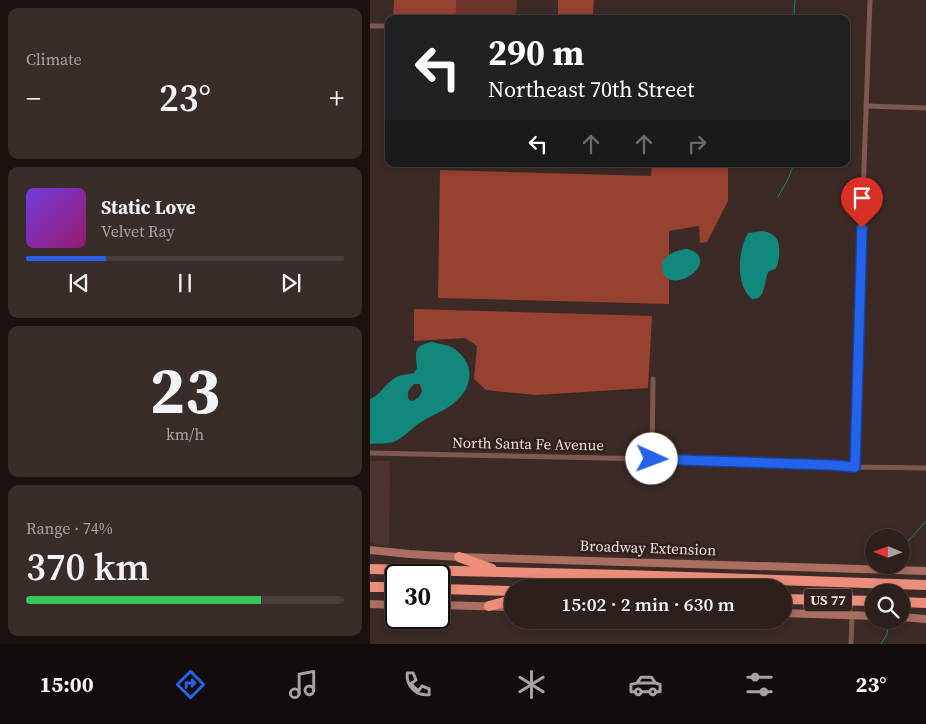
<!DOCTYPE html>
<html lang="en">
<head>
<meta charset="utf-8">
<style>
  :root { --surface:#2d201c; --page:#392d29; --text:#f1f3f6; --muted:#a7a3a3; --line:#483e3b; --accent:#2563eb }
  body { margin:0; font-family:"Source Serif 4",serif; background:var(--page); color:var(--text); height:100vh; display:flex; flex-direction:column; font-size:19px; white-space:nowrap }
  * { box-sizing:border-box; margin:0 }
  p { font-size:16px; color:var(--muted) }
  .icon { flex:none; width:28px; height:28px; fill:none; stroke:currentColor; stroke-width:2; stroke-linecap:round; stroke-linejoin:round }
  .map { position:relative; flex:1; overflow:hidden }
  .drawer { display:flex; flex-direction:column; gap:8px; padding:8px; background:#19120f; width:370px }
  .drawer>* { flex:none }
  .guide { position:absolute; left:15px; top:15px; width:465px; height:152px; border-radius:10px; box-shadow:0 2px 8px #0003,0 0 0 1px var(--line); background:#202124; color:#fff; overflow:hidden }
  .needle { width:32px; rotate:271deg }
  .controls { position:absolute; left:495px; top:529px; display:grid; gap:10px }
  .controls a { display:grid; place-items:center; width:45px; height:45px; border-radius:50%; background:var(--surface); box-shadow:0 2px 8px #0003,0 0 0 1px var(--line); font-size:25px }
  .speed { position:absolute; left:15px; top:564px; display:flex; gap:10px; font-size:25px; font-weight:700; text-align:center }
  .speed>* { display:grid; place-content:center; width:65px; height:65px; border-radius:50%; background:var(--surface); box-shadow:0 2px 8px #0003,0 0 0 1px var(--line); line-height:1 }
  .speed .limit { border:2px solid #111; border-radius:8px; background:#fff; color:#111 }
  .pin { position:absolute; display:grid; place-items:center; width:42px; height:42px; color:#fff; margin:-51px -21px; border-radius:50% 50% 50% 0; rotate:-45deg; box-shadow:0 0 5px #0007 }
  .pin .icon { rotate:45deg }
  .me { position:absolute; width:55px; margin:-28px; rotate:92deg; stroke-linejoin:round; filter:drop-shadow(0 0 4px #0008) }
  .turn { display:flex; align-items:center; gap:18px; height:105px; padding:0 20px; font-size:22px }
  .turn .icon { width:65px; height:65px; stroke-width:2.5 }
  .turn b { display:block; font-size:35px; line-height:42px }
  .lanes { display:flex; align-items:center; height:48px; padding:0 20px; background:#0003; justify-content:center; gap:25px; direction:ltr }
  .lanes .off { opacity:.35 }
  .big { font-size:38px; font-weight:600; line-height:1.1 }
  .drawer .tile { flex:1; display:flex; flex-direction:column; justify-content:center; gap:8px; min-width:0; padding:0 18px; border-radius:10px; background:var(--page) }
  .drawer .dial { align-items:center; gap:0 }
  .dial b { font-size:65px; line-height:1 }
  .song { display:flex; align-items:center; gap:15px }
  .cover { width:60px; height:60px; border-radius:8px; background:linear-gradient(135deg,hsl(260 70% 55%),hsl(320 70% 35%)) }
  .played { height:5px; border-radius:2px; background:linear-gradient(90deg,var(--accent) 25%,var(--line) 25%) }
  .keys { display:flex; justify-content:space-around; direction:ltr }
  .heat { display:flex; justify-content:space-between; align-items:center; font-size:28px; direction:ltr }
  .charge { height:8px; border-radius:4px; background:linear-gradient(90deg,#34c759 74%,var(--line) 0) }
  .trip { position:absolute; left:134px; top:579px; width:288px; height:50px; border-radius:25px; background:var(--surface); box-shadow:0 2px 8px #0003,0 0 0 1px var(--line); font-weight:600; line-height:50px; text-align:center }
  .dock { display:flex; height:80px; justify-content:space-around; align-items:center; background:#120d0b; color:var(--muted) }
  .dock .icon { width:35px; height:35px }
  .dock .current { color:var(--accent) }
  .dock b { font-size:22px; color:var(--text) }
  main { display:flex; flex:1; min-height:0 }
  .map>svg:first-child { display:block }
  .built { fill:#4d342f }
  .green { fill:#6d362b }
  .forest { fill:#974130 }
  .water { fill:#12877c; fill-rule:evenodd }
  .lines { fill:none; stroke-linecap:round; stroke-linejoin:round }
  .stream { stroke:#12877c; stroke-width:1 }
  .street { stroke:#7f5850; stroke-width:5 }
  .secondary { stroke:#ab6e61; stroke-width:8 }
  .highway { stroke:#ec8e79; stroke-width:10 }
  .route-casing { stroke:#184099; stroke-width:12 }
  .route { stroke:#2563eb; stroke-width:9 }
  .labels { text-anchor:middle; stroke-width:5; stroke-linejoin:round; paint-order:stroke }
  .shield { fill:#32201c; stroke:#b4a5a2; stroke-width:1 }
  .shield-label { font-size:14px; font-weight:bold; fill:#ebdedc }
  .street-label { font-size:15px; fill:#ebdedc; stroke:#32201c }
</style>
</head>
<body>
<main>
<section class="drawer">
<div class="tile"><p>Climate</p>
<div class="heat"><a>−</a><b class="big">23°</b><a>+</a></div>
</div>
<div class="tile">
<div class="song"><i class="cover"></i><div><b>Static Love</b><p>Velvet Ray</p></div></div>
<div class="played"></div>
<div class="keys"><svg class="icon" aria-label="previous" viewBox="0 0 24 24"><path d="M18 5L8 12l10 7zM5 5v14"/></svg><svg class="icon" aria-label="pause" viewBox="0 0 24 24"><path d="M8 5v14M16 5v14"/></svg><svg class="icon" aria-label="next" viewBox="0 0 24 24"><path d="M6 5l10 7-10 7zM19 5v14"/></svg></div>
</div>
<div class="tile dial"><b>23</b><p>km/h</p></div>
<div class="tile"><p>Range · 74%</p><b class="big">370 km</b><div class="charge"></div></div>
</section>
<div class="map">
<svg width="556" height="644" viewBox="0 0 556 644">
  <rect width="100%" height="100%" fill="#3c2a26"/>
  <polygon class="built" points="0,461 20,461 19,546 0,543"/>
  <polygon class="green" points="86,0 147,0 146,19 75,19 86,13"/>
  <g class="forest">
    <polygon points="24,0 86,0 86,13 75,19 23,19"/>
    <polygon points="188,0 224,0 223,14 218,19 188,19"/>
    <polygon points="282,164 358,164 358,201 337,242 330,243 329,226 299,231 299,304 68,298 70,170 281,176"/>
    <polygon points="44,309 282,316 278,388 166,395 116,390 104,379 107,346 95,338 44,341"/>
  </g>
  <g class="water">
    <path d="M392 231C409 234 410 242 409 257 408 262 408 266 405 269 404 269 398 272 398 272 394 282 396 300 382 299 365 285 368 250 378 233Z"/>
    <path d="M317 249C346 256 321 284 301 280 291 278 290 264 295 258 301 252 309 250 317 249Z"/>
    <path d="M62 342C70 344 81 345 87 351 106 366 102 389 84 403 73 412 59 416 48 424 41 429 31 440 23 442 16 444 7 443 0 444V399C10 395 15 384 25 378 30 374 38 375 44 373L47 368C46 352 42 346 62 342ZM44 384H50L52 391 49 397 43 401 39 400C36 393 39 389 44 384Z"/>
  </g>
  <g class="lines">
    <g class="stream">
      <polyline points="423,19 424,14 425,0"/>
      <polyline points="408,197 417,181 424,164"/>
      <polyline points="531,549 556,521"/>
      <polyline points="511,644 517,634 518,626"/>
    </g>
    <g class="street">
      <polyline points="0,26 19,26"/>
      <polyline points="496,106 556,108"/>
      <polyline points="0,453 282,459 461,465 485,467 556,468"/>
      <polyline points="282,459 283,379"/>
      <polyline points="485,467 490,279 500,0"/>
      <polyline points="481,644 482,615"/>
    </g>
    <g class="secondary">
      <polyline points="0,550 39,554 89,557 556,571"/>
      <polyline points="0,604 26,605"/>
      <polyline points="69,605 142,607"/>
      <polyline points="412,613 504,616"/>
      <polyline points="531,617 556,619"/>
    </g>
    <g class="highway">
      <polyline points="89,557 122,569"/>
      <polyline points="0,569 255,575 556,585"/>
      <polyline points="0,587 26,587"/>
      <polyline points="69,589 142,591"/>
      <polyline points="412,599 504,601"/>
      <polyline points="531,602 556,603"/>
      <polyline points="119,606 142,600"/>
    </g>
  </g>
  <g class="lines">
    <defs>
      <polyline id="route" points="282,459 461,465 485,467 492,228"/>
    </defs>
    <use href="#route" class="route-casing"/>
    <use href="#route" class="route"/>
  </g>
  <g class="labels">
    <rect class="shield" x="434" y="588.5" width="48" height="23" rx="4"/>
    <g class="shield-label">
      <text x="458" y="605">US 77</text>
    </g>
    <g class="street-label">
      <text transform="translate(158 444) rotate(1)" y="5">North Santa Fe Avenue</text>
      <text transform="translate(278 548) rotate(2)" y="5">Broadway Extension</text>
    </g>
  </g>
</svg>
<div class="controls">
<a><svg class="needle" viewBox="-14 -14 28 28"><path d="M0-13l5 13h-10z" fill="#e53935"/><path d="M0 13l5-13h-10z" fill="#a7a3a3"/></svg></a>
<a><svg class="icon" aria-label="search" viewBox="0 0 24 24"><circle cx="10" cy="10" r="6"/><path d="M15 15l6 6"/></svg></a>
</div>
<div class="speed"><div class="limit">30</div></div>
<div class="pin" style="left:492px;top:228px;background:#d93025"><svg class="icon" aria-label="arrive" viewBox="0 0 24 24"><path d="M6 21V4h12l-3 4 3 4H6"/></svg></div>
<svg class="me" style="left:282px;top:459px" viewBox="-20 -20 40 40"><circle r="19" fill="#fff"/><path d="M0-13L10 11 0 6-10 11z" fill="#2563eb"/></svg>
<div class="trip">15:02 · 2 min · 630 m</div>
<div class="guide">
<div class="turn"><svg class="icon" aria-label="left" viewBox="0 0 24 24"><path d="M17 20v-9H6M10 6l-5 5 5 5"/></svg><div><b>290 m</b>Northeast 70th Street</div></div>
<div class="lanes"><svg class="icon" aria-label="left" viewBox="0 0 24 24"><path d="M17 20v-9H6M10 6l-5 5 5 5"/></svg><svg class="icon off" aria-label="ahead" viewBox="0 0 24 24"><path d="M12 20V5M6 11l6-6 6 6"/></svg><svg class="icon off" aria-label="ahead" viewBox="0 0 24 24"><path d="M12 20V5M6 11l6-6 6 6"/></svg><svg class="icon off" aria-label="right" viewBox="0 0 24 24"><path d="M7 20v-9h11M14 6l5 5-5 5"/></svg></div>
</div>
</div>
</main>
<nav class="dock">
<b>15:00</b>
<svg class="icon current" aria-label="directions" viewBox="0 0 24 24"><path d="M12 3l9 9-9 9-9-9zM9 14v-3h6M13 9l2 2-2 2"/></svg>
<svg class="icon" aria-label="music" viewBox="0 0 24 24"><path d="M9 18V5l10-2v13"/><circle cx="6" cy="18" r="3"/><circle cx="16" cy="16" r="3"/></svg>
<svg class="icon" aria-label="phone" viewBox="0 0 24 24"><path d="M5 4h4l2 5-3 2q2 4 5 5l2-3 5 2v4C11 20 4 13 5 4z"/></svg>
<svg class="icon" aria-label="climate" viewBox="0 0 24 24"><path d="M12 3v18M4 7l16 10M4 17L20 7"/></svg>
<svg class="icon" aria-label="car" viewBox="0 0 24 24"><path d="M5 17H2v-5l4-1 3-4h7l3 4 3 1v5h-3M9 17h6M6 11h13"/><circle cx="7" cy="17" r="2"/><circle cx="17" cy="17" r="2"/></svg>
<svg class="icon" aria-label="filters" viewBox="0 0 24 24"><path d="M4 7h16M4 17h16"/><circle cx="9" cy="7" r="2"/><circle cx="15" cy="17" r="2"/></svg>
<b>23°</b>
</nav>
</body>
</html>
